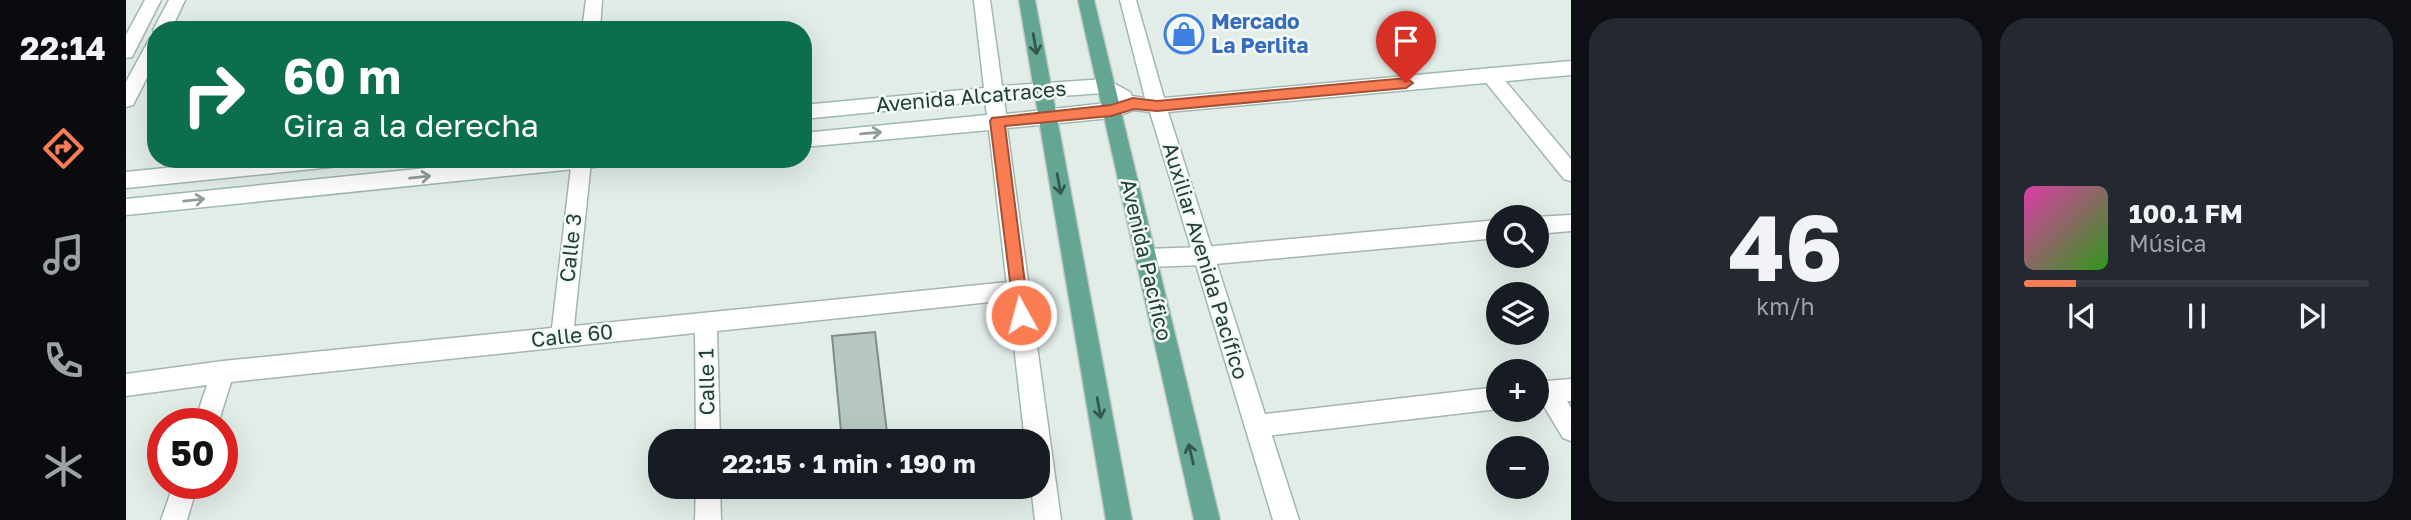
<!DOCTYPE html>
<html lang="es">
<head>
<meta charset="utf-8">
<style>
  :root { --surface:#171b24; --page:#242831; --text:#f1f3f6; --muted:#9ea1a6; --line:#363941; --accent:#f97c53 }
  body { margin:0; font-family:"Golos Text",sans-serif; background:var(--page); color:var(--text); height:100vh; display:flex; flex-direction:column; font-size:26px; white-space:nowrap }
  * { box-sizing:border-box; margin:0 }
  p { font-size:23px; color:var(--muted) }
  .icon { flex:none; width:38px; height:38px; fill:none; stroke:currentColor; stroke-width:2; stroke-linecap:round; stroke-linejoin:round }
  .map { position:relative; flex:1; overflow:hidden }
  .sheet { display:flex; flex-direction:column; gap:18px; padding:18px; background:#0d0f14; width:840px }
  .sheet>* { flex:none }
  .top-card { position:absolute; left:21px; top:21px; width:665px; height:147px; border-radius:28px; box-shadow:0 7px 28px #0002; background:#0b6e4f; color:#fff; overflow:hidden }
  .fabs { position:absolute; left:1360px; top:205px; display:grid; gap:14px }
  .fabs a { display:grid; place-items:center; width:63px; height:63px; border-radius:50%; background:var(--surface); box-shadow:0 7px 28px #0002; font-size:35px }
  .speed { position:absolute; left:21px; top:408px; display:flex; gap:14px; font-size:35px; font-weight:700; text-align:center }
  .speed>* { display:grid; place-content:center; width:91px; height:91px; border-radius:50%; background:var(--surface); box-shadow:0 7px 28px #0002; line-height:1 }
  .speed .limit { border:10px solid #d22; background:#fff; color:#111 }
  .pin { position:absolute; display:grid; place-items:center; width:60px; height:60px; color:#fff; margin:-72px -30px; border-radius:50% 50% 50% 0; rotate:-45deg; box-shadow:0 0 7px #0007 }
  .pin .icon { rotate:45deg }
  .me { position:absolute; width:77px; margin:-38px; rotate:353deg; stroke-linejoin:round; filter:drop-shadow(0 0 5px #0008) }
  .turn { display:flex; align-items:center; gap:24px; height:147px; padding:0 21px; font-size:32px }
  .turn .icon { width:91px; height:91px; stroke-width:2.5 }
  .turn b { display:block; font-size:49px; line-height:60px }
  .sheet .widget { flex:1; display:flex; flex-direction:column; justify-content:center; gap:10px; min-width:0; padding:0 24px; border-radius:28px; background:var(--page) }
  .sheet .dial { align-items:center; gap:0 }
  .dial b { font-size:91px; line-height:1 }
  .song { display:flex; align-items:center; gap:21px }
  .cover { width:84px; height:84px; border-radius:10px; background:linear-gradient(135deg,hsl(320 70% 55%),hsl(110 70% 35%)) }
  .played { height:7px; border-radius:4px; background:linear-gradient(90deg,var(--accent) 15%,var(--line) 15%) }
  .keys { display:flex; justify-content:space-around; direction:ltr }
  .sheet .tiles { flex:1; display:grid; gap:18px; grid-template-columns:repeat(2,1fr) }
  .trip { position:absolute; left:522px; top:429px; width:402px; height:70px; border-radius:28px; background:var(--surface); box-shadow:0 7px 28px #0002; font-weight:700; line-height:70px; text-align:center }
  main { display:flex; flex:1; min-height:0 }
  .tab-bar { display:flex; flex-direction:column; width:126px; justify-content:space-around; align-items:center; background:#090b0e; color:var(--muted) }
  .tab-bar .icon { width:49px; height:49px }
  .tab-bar .current { color:var(--accent) }
  .tab-bar b { font-size:32px; color:var(--text) }
  .map>svg:first-child { display:block }
  .lines { fill:none; stroke-linecap:round; stroke-linejoin:round }
  .street-casing { stroke:#a4b5af; stroke-width:3 }
  .secondary-casing { stroke:#9fb9b0; stroke-width:3 }
  .primary-casing { stroke:#c1c9c7; stroke-width:3 }
  .street { fill:#fff; fill-rule:evenodd }
  .secondary { fill:#fff; fill-rule:evenodd }
  .primary { fill:#64a594; fill-rule:evenodd }
  .wall { fill:#9daca6 }
  .building { fill:#b7c8c1; stroke:#808c87; stroke-width:2 }
  .oneway { stroke:#32584e }
  .oneway2 { stroke:#909f9b }
  .route { fill:#f97c53; stroke:#a25136; stroke-width:2 }
  .labels { text-anchor:middle; stroke-width:5; stroke-linejoin:round; paint-order:stroke }
  .shop-label { font-size:21px; font-weight:bold; fill:#366cbe; stroke:#f2f9f6; text-anchor:start }
  .street-label { font-size:21px; fill:#213f37; stroke:#f2f9f6 }
</style>
</head>
<body>
<main>
<nav class="tab-bar">
<b>22:14</b>
<svg class="icon current" aria-label="directions" viewBox="0 0 24 24"><path d="M12 3l9 9-9 9-9-9zM9 14v-3h6M13 9l2 2-2 2"/></svg>
<svg class="icon" aria-label="music" viewBox="0 0 24 24"><path d="M9 18V5l10-2v13"/><circle cx="6" cy="18" r="3"/><circle cx="16" cy="16" r="3"/></svg>
<svg class="icon" aria-label="phone" viewBox="0 0 24 24"><path d="M5 4h4l2 5-3 2q2 4 5 5l2-3 5 2v4C11 20 4 13 5 4z"/></svg>
<svg class="icon" aria-label="climate" viewBox="0 0 24 24"><path d="M12 3v18M4 7l16 10M4 17L20 7"/></svg>
</nav>
<div class="map">
<svg width="1445" height="520" viewBox="0 0 1445 520">
  <rect width="100%" height="100%" fill="#e2ede8"/>
  <g class="lines">
    <defs>
      <g id="street">
        <polygon points="460,0 476,0 474,30 456,30"/>
        <polygon points="1364,68 1370,70 1445,159 1445,181 1438,179 1358,80 1355,75 1358,70"/>
        <polygon points="446,159 465,161 448,326 892,281 900,283 903,290 900,297 892,299 591,331 594,441 570,441 569,333 105,382 92,424 68,424 81,385 0,396 0,374 97,361 426,328"/>
        <polygon points="1445,215 1445,231 1410,234 1410,217"/>
        <polygon points="1372,220 1372,238 1078,265 1020,267 1013,264 1010,258 1013,252 1020,249 1078,247"/>
        <polygon points="1445,379 1445,401 1441,401 1445,408 1445,441 1437,438 1416,403 1410,404 1410,382"/>
        <polygon points="1372,387 1372,409 1131,437 1123,434 1119,426 1123,418 1131,415"/>
        <polygon points="48,483 72,483 61,520 35,520"/>
        <polygon points="570,486 594,486 595,520 569,520"/>
      </g>
      <g id="secondary">
        <polygon points="19,0 35,0 6,57 0,58 0,35"/>
        <polygon points="43,0 59,0 45,30 30,30 30,34 27,30"/>
        <path d="M848 0H864L876 86 980 79 1004 92 1006 96 1019 98 994 0H1010L1038 98 1445 61V75L1042 112 1173 520H1147L1024 112 1008 110 985 118 881 128 935 520H909L905 486H912V441H899L863 130 677 147V133L861 115 859 101 677 119V105L858 88ZM977 93 990 102 880 114 878 100Z"/>
        <polygon points="30,36 30,60 7,105 0,107 0,82 24,38"/>
        <polygon points="127,159 215,159 212,164 205,167 0,188 0,172"/>
        <polygon points="390,159 478,159 475,164 468,167 0,215 0,199"/>
      </g>
      <g id="primary">
        <polygon points="893,0 909,0 1006,520 980,520"/>
        <polygon points="952,0 968,0 1094,520 1068,520"/>
      </g>
    </defs>
    <use href="#street" class="street-casing"/>
    <use href="#secondary" class="secondary-casing"/>
    <use href="#primary" class="primary-casing"/>
    <use href="#street" class="street"/>
    <use href="#secondary" class="secondary"/>
    <use href="#primary" class="primary"/>
  </g>
  <polygon class="wall" points="706,336 762,441 715,441"/>
  <polygon class="building" points="749,332 762,441 716,441 706,336"/>
  <defs><path id="oneway-shaft" d="M-6 0H5M1.5-3L5.5 0L1.5 3" fill="none" stroke-width="1.6" stroke-linecap="round" stroke-linejoin="round" transform="scale(1.75)"/></defs>
  <g class="oneway">
    <use href="#oneway-shaft" transform="translate(909 44) rotate(80)"/>
    <use href="#oneway-shaft" transform="translate(933 184) rotate(80)"/>
    <use href="#oneway-shaft" transform="translate(973 408) rotate(80)"/>
    <use href="#oneway-shaft" transform="translate(1065 454) rotate(-103)"/>
  </g>
  <g class="oneway2">
    <use href="#oneway-shaft" transform="translate(745 133) rotate(-5)"/>
    <use href="#oneway-shaft" transform="translate(294 177) rotate(-6)"/>
    <use href="#oneway-shaft" transform="translate(68 200) rotate(-6)"/>
  </g>
  <polygon class="route" points="1280,78 1287,83 1280,88 1031,111 1008,109 985,116 879,126 903,315 901,321 895,323 889,321 864,121 866,118 985,105 1007,98 1031,101"/>
  <defs>
    <symbol id="shop-ring" viewBox="-11 -11 22 22"><circle r="9.5" fill="#f2f9f6" stroke="#3f7fe0" stroke-width="1.5"/><path d="M-5-2.5h2.3a2.7 3.5 0 0 1 5.4 0H5L5.5 6h-11ZM-1.5-2.5h3a1.5 2.3 0 0 0-3 0Z" fill="#3f7fe0"/></symbol>
  </defs>
  <g fill-rule="evenodd">
    <use href="#shop-ring" x="1036" y="12" width="44" height="44"/>
  </g>
  <g class="labels">
    <g class="shop-label">
      <text x="1085" y="29">Mercado<tspan x="1085" dy="24">La Perlita</tspan></text>
    </g>
    <g class="street-label">
      <text transform="translate(845 97) rotate(-5)" y="7">Avenida Alcatraces</text>
      <text transform="translate(445 248) rotate(-84)" y="7">Calle 3</text>
      <text transform="translate(1020 260) rotate(77)" y="7">Avenida Pacífico</text>
      <text transform="translate(1079 261) rotate(73)" y="7">Auxiliar Avenida Pacífico</text>
      <text transform="translate(446 336) rotate(-6)" y="7">Calle 60</text>
      <text transform="translate(581 382) rotate(-91)" y="7">Calle 1</text>
    </g>
  </g>
</svg>
<div class="fabs">
<a><svg class="icon" aria-label="search" viewBox="0 0 24 24"><circle cx="10" cy="10" r="6"/><path d="M15 15l6 6"/></svg></a>
<a><svg class="icon" aria-label="layers" viewBox="0 0 24 24"><path d="M12 4l9 5-9 5-9-5zM3 14l9 5 9-5"/></svg></a>
<a>+</a>
<a>−</a>
</div>
<div class="speed"><div class="limit">50</div></div>
<div class="pin" style="left:1280px;top:83px;background:#d93025"><svg class="icon" aria-label="arrive" viewBox="0 0 24 24"><path d="M6 21V4h12l-3 4 3 4H6"/></svg></div>
<svg class="me" style="left:895px;top:315px" viewBox="-20 -20 40 40"><circle r="17" fill="#f97c53" stroke="#fff" stroke-width="3"/><path d="M0-11L8 9 0 5-8 9z" fill="#fff"/></svg>
<div class="trip">22:15 · 1 min · 190 m</div>
<div class="top-card">
<div class="turn"><svg class="icon" aria-label="right" viewBox="0 0 24 24"><path d="M7 20v-9h11M14 6l5 5-5 5"/></svg><div><b>60 m</b>Gira a la derecha</div></div>
</div>
</div>
<section class="sheet">
<div class="tiles">
<div class="widget dial"><b>46</b><p>km/h</p></div>
<div class="widget">
<div class="song"><i class="cover"></i><div><b>100.1 FM</b><p>Música</p></div></div>
<div class="played"></div>
<div class="keys"><svg class="icon" aria-label="previous" viewBox="0 0 24 24"><path d="M18 5L8 12l10 7zM5 5v14"/></svg><svg class="icon" aria-label="pause" viewBox="0 0 24 24"><path d="M8 5v14M16 5v14"/></svg><svg class="icon" aria-label="next" viewBox="0 0 24 24"><path d="M6 5l10 7-10 7zM19 5v14"/></svg></div>
</div>
</div>
</section>
</main>
</body>
</html>
